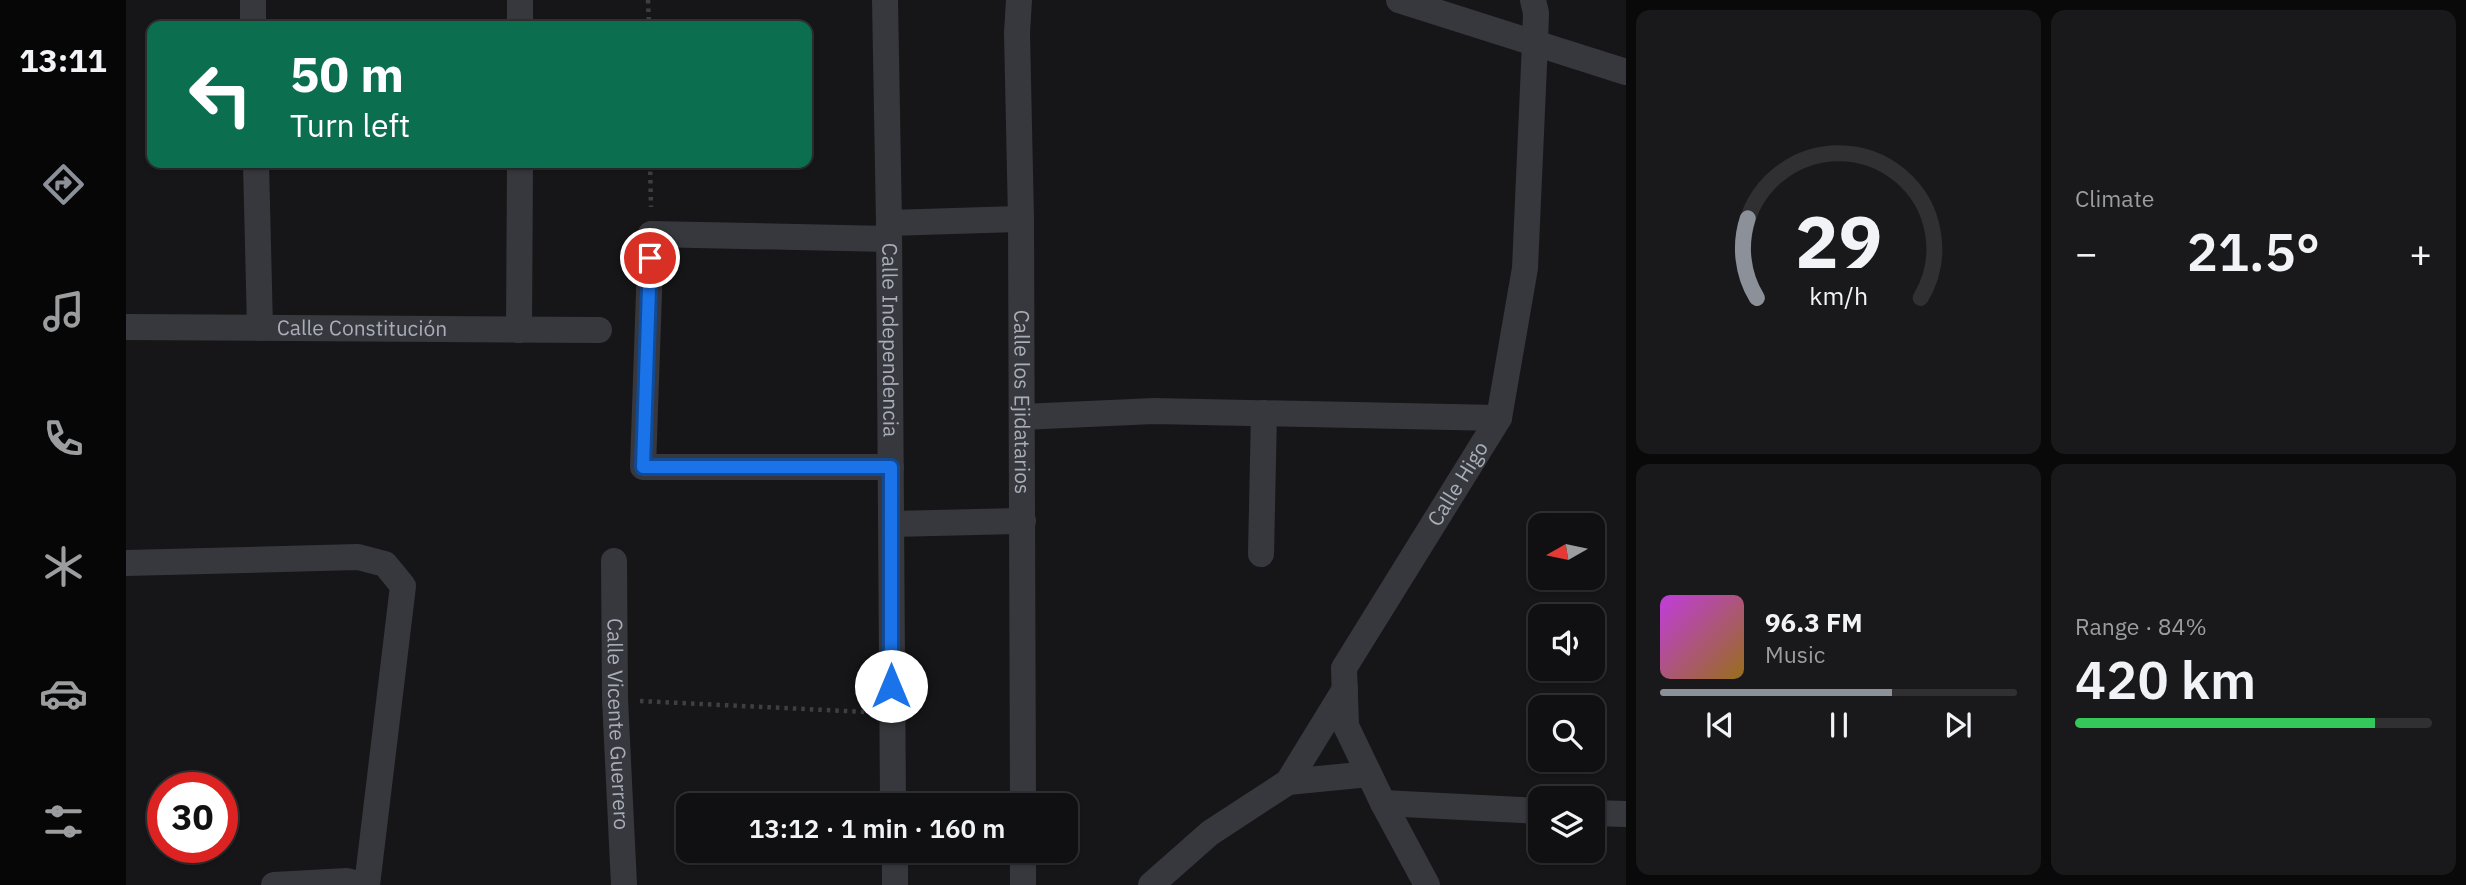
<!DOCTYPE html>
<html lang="en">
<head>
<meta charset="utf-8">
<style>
  :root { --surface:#101012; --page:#19191b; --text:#f1f3f6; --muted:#9c9d9f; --line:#303032; --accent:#8c9099 }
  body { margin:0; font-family:"IBM Plex Sans",sans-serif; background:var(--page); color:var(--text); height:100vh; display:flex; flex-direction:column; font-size:26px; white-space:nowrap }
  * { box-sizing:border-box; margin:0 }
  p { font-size:23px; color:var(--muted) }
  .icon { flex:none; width:38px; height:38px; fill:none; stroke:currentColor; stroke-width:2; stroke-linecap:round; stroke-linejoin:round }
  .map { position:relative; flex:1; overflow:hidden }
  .side { display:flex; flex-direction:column; gap:10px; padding:10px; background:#09090a; width:840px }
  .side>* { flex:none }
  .guide { position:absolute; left:21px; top:21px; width:665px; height:147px; border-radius:14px; box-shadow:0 2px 5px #0004,0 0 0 2px var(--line); background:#0b6e4f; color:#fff; overflow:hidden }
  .needle { width:46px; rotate:261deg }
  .buttons { position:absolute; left:1402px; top:513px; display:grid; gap:14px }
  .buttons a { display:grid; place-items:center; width:77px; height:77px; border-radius:14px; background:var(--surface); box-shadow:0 2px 5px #0004,0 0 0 2px var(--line); font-size:35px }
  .speed { position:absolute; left:21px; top:772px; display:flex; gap:14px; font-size:35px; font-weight:700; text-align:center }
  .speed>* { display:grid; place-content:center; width:91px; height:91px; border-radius:50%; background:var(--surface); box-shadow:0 2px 5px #0004,0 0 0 2px var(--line); line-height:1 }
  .speed .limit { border:10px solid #d22; background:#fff; color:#111 }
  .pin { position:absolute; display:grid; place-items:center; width:60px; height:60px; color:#fff; margin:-30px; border:4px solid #fff; border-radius:50%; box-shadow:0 2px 7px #0007 }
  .me { position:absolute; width:77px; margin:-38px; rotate:0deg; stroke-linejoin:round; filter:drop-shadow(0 0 5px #0008) }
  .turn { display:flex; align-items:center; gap:24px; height:147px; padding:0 28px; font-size:32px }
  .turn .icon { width:91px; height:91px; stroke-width:2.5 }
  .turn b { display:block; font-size:49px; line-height:60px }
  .big { font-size:52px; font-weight:600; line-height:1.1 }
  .side .card { flex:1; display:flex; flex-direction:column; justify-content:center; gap:10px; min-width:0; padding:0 24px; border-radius:14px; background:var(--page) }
  .side .dial { align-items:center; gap:0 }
  .dial svg { height:182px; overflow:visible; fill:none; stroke:var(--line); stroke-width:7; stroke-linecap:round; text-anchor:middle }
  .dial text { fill:var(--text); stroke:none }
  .song { display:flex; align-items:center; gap:21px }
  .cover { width:84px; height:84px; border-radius:10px; background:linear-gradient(135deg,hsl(290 70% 55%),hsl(40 70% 35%)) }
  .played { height:7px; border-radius:4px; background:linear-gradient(90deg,var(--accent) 65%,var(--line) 65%) }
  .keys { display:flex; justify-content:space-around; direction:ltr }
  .heat { display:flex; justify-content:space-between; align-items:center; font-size:38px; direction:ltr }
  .charge { height:10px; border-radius:5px; background:linear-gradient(90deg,#34c759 84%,var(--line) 0) }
  .side .tiles { flex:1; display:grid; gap:10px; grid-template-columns:repeat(2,1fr) }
  .trip { position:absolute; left:550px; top:793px; width:402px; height:70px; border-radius:14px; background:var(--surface); box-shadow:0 2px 5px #0004,0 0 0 2px var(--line); font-weight:600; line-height:70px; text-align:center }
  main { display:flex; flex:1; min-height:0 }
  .menu { display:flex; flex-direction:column; width:126px; justify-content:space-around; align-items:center; background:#060607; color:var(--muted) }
  .menu .icon { width:49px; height:49px }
  .menu .current { color:var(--accent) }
  .menu b { font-size:32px; color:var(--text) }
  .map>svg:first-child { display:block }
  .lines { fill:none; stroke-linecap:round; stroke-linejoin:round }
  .path { stroke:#3d3f44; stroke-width:4.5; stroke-dasharray:3.5 5; stroke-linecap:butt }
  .minor { stroke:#37383d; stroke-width:26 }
  .route-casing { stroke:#114b97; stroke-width:18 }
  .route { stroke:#1a73e8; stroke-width:12 }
  .labels { text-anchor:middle; stroke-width:7; stroke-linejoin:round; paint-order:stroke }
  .street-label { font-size:21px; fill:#a8adb8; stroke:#111113 }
</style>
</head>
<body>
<main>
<nav class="menu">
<b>13:11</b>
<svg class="icon current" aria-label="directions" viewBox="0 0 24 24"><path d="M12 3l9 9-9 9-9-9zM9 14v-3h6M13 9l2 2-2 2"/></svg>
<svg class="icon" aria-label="music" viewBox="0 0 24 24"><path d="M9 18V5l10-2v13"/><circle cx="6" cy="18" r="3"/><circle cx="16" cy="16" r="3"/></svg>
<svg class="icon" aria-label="phone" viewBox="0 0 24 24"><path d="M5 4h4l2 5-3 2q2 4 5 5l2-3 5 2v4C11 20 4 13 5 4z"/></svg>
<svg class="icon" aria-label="climate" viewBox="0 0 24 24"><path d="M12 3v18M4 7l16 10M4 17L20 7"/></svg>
<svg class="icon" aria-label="car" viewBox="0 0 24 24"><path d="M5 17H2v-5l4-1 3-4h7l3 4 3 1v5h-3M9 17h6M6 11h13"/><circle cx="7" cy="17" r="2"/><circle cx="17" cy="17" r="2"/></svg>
<svg class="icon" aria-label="filters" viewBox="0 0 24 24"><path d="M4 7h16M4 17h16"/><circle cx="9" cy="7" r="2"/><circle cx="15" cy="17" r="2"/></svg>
</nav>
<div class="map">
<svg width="1500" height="885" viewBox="0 0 1500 885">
  <rect width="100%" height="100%" fill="#161618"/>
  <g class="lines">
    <g class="path">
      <polyline points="522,0 523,26"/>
      <polyline points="524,163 525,207"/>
      <polyline points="514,701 740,712"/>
    </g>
    <g class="minor">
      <polyline points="127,0 127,26"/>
      <path id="s1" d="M759 0 763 223 767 805"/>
      <path id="s2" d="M893 0 891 33 895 219 897 805"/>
      <polyline points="1273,0 1500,72"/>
      <polyline points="394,26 394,0"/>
      <polyline points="130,163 134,328"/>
      <polyline points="763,223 895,219"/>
      <polyline points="763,239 525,234 517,467 765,467"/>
      <path id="s3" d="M0 327 473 330"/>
      <polyline points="393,330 394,163"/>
      <polyline points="896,417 1028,411 1373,418"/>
      <polyline points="766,524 897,521"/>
      <polyline points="1135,554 1138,413"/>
      <path id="s4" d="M488 561 489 699 498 885"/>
      <polyline points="0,563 232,557 259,564 277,586 241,885"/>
      <polyline points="1162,782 1243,774"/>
      <polyline points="1257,803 1414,811"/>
      <polyline points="1466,813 1500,814"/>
      <polyline points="769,850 769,885"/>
      <polyline points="897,850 897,885"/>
      <polyline points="148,885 221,881 236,885"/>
      <polyline points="1025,885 1084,833 1162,782 1219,689"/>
      <path id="s5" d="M1301 885 1257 803 1220 726 1218 668 1373 418 1399 268 1409 43 1410 13 1407 0"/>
    </g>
  </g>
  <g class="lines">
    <defs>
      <polyline id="route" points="524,258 517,467 765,467 765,686"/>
    </defs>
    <use href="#route" class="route-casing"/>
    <use href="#route" class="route"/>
  </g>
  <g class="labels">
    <g class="street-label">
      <text dy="7" stroke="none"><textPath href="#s3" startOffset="236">Calle Constitución</textPath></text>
      <text dy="7" stroke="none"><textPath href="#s1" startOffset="340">Calle Independencia</textPath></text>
      <text dy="7" stroke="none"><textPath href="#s2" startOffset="402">Calle los Ejidatarios</textPath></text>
      <text dy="7" stroke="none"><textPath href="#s5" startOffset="453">Calle Higo</textPath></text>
      <text dy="7" stroke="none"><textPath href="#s4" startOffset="163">Calle Vicente Guerrero</textPath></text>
    </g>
  </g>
</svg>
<div class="buttons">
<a><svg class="needle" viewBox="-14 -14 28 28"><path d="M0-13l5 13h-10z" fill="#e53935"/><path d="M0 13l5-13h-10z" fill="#9c9d9f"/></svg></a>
<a><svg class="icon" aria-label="sound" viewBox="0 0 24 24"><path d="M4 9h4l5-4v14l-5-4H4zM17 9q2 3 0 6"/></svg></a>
<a><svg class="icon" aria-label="search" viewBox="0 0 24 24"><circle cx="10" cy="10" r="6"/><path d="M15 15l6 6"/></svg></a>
<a><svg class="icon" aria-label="layers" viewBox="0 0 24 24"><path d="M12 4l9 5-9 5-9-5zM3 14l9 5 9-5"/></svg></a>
</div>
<div class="speed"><div class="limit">30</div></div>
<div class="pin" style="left:524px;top:258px;background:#d93025"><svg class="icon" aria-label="arrive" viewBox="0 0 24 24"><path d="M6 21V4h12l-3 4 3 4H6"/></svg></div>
<svg class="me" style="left:765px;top:686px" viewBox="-20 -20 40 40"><circle r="19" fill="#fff"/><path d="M0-13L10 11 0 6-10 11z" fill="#1a73e8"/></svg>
<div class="trip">13:12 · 1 min · 160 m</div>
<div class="guide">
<div class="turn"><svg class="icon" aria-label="left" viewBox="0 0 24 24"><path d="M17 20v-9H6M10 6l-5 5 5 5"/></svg><div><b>50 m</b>Turn left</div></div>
</div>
</div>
<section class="side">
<div class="tiles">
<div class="card dial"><svg viewBox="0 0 100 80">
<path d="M14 69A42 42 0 1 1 86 69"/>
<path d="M14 69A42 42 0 0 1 10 34" stroke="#8c9099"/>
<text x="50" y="56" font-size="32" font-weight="700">29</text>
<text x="50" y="72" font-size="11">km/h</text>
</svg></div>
<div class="card"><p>Climate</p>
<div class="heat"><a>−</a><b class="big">21.5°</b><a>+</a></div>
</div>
<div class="card">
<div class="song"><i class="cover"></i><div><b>96.3 FM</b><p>Music</p></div></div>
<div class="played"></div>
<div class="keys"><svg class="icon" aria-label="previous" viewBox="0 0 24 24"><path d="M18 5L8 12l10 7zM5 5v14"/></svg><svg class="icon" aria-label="pause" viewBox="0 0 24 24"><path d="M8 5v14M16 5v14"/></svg><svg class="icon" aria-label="next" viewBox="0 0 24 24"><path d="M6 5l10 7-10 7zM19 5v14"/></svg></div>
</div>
<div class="card"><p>Range · 84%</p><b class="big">420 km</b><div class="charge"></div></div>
</div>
</section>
</main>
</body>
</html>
